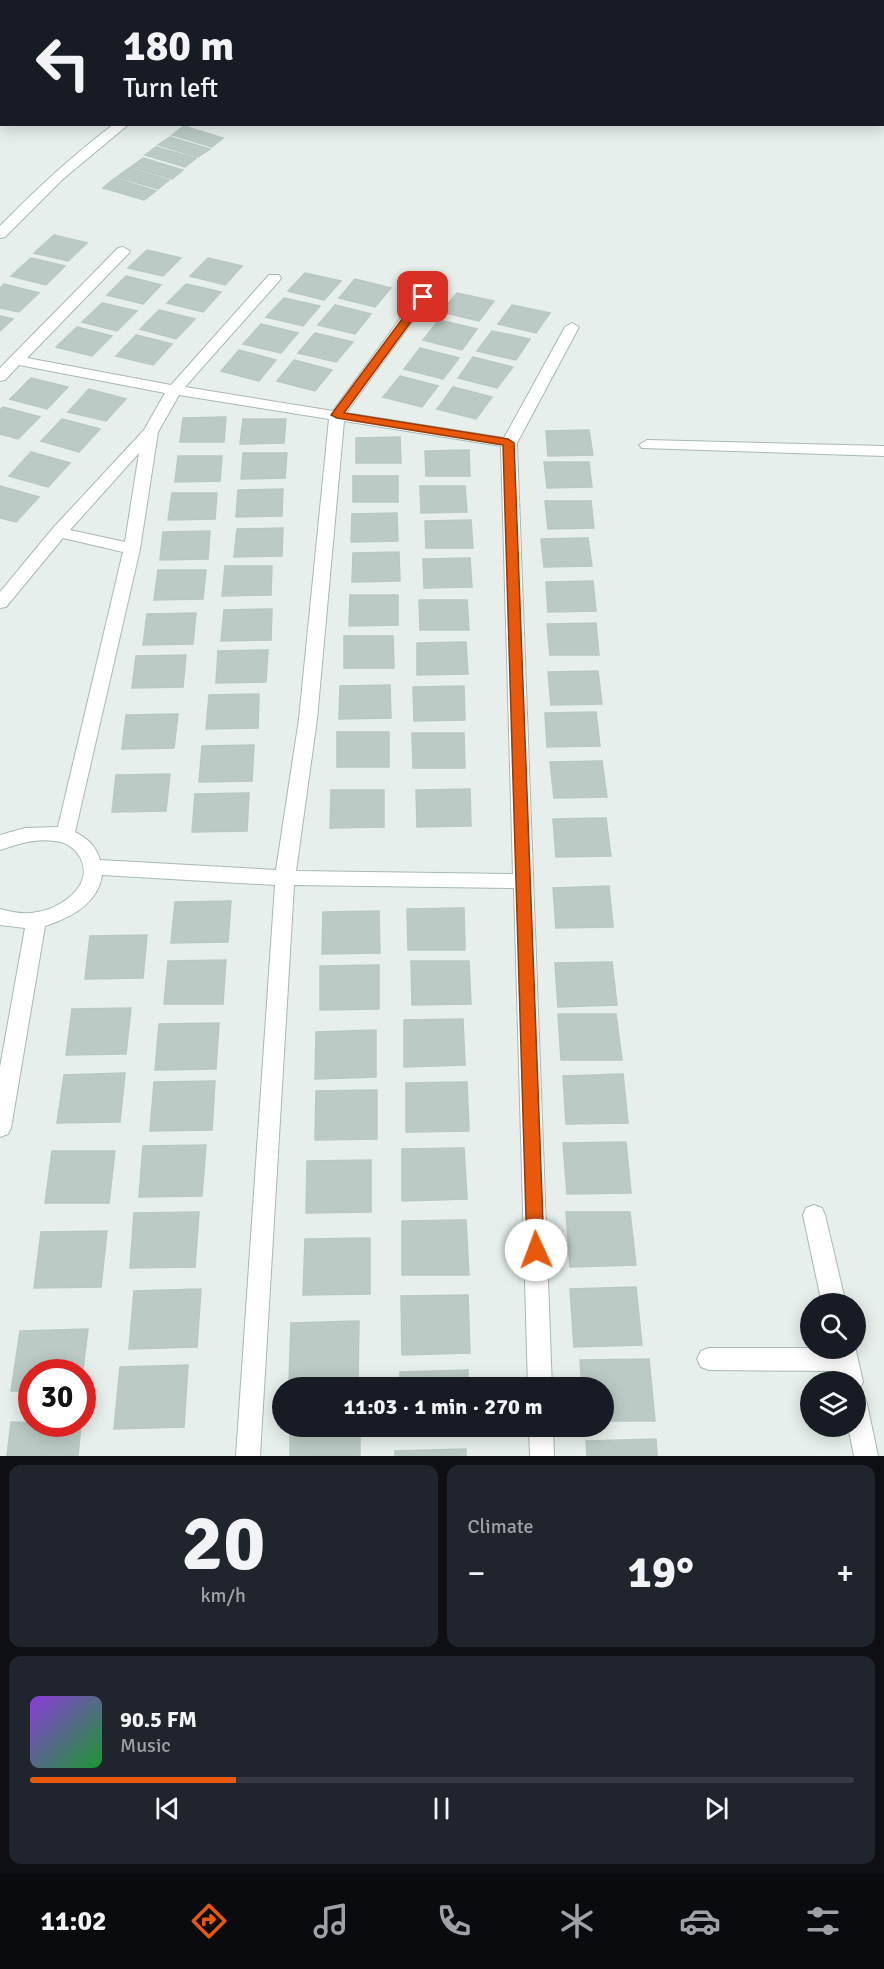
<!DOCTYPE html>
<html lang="en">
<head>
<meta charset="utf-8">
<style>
  :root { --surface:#171b24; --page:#20242c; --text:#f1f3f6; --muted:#9ea1a6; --line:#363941; --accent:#ea580c }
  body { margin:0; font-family:Signika,sans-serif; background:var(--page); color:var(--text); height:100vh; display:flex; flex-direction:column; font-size:22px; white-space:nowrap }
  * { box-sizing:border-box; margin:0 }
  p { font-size:20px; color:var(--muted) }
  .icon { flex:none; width:33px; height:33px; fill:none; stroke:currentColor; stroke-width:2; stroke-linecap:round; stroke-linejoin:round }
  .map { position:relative; height:1456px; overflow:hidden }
  .details { display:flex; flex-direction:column; gap:9px; padding:9px; background:#0d0f14; flex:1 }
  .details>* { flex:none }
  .guide { position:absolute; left:0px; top:0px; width:885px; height:126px; box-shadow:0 3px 15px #0003; background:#171b24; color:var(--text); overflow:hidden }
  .tools { position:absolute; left:800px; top:1293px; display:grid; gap:12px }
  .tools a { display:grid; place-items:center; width:66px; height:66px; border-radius:50%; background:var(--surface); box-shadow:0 3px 15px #0003; font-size:30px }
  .speed { position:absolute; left:18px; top:1359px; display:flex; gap:12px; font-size:30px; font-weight:700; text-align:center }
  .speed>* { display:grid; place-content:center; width:78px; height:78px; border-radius:50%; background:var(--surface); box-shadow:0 3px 15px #0003; line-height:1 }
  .speed .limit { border:9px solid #d22; background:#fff; color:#111 }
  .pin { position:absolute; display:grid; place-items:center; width:51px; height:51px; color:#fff; margin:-26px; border-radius:12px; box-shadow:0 3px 9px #0006 }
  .me { position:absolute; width:66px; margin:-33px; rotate:358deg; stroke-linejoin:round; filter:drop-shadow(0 0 4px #0008) }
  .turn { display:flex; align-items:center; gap:21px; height:126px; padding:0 24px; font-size:27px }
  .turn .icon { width:78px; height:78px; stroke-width:2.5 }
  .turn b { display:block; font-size:42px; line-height:51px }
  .big { font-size:45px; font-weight:700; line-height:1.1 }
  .details .tile { flex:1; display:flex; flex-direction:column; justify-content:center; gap:9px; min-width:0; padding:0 21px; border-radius:12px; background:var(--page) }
  .details .dial { align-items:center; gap:0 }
  .dial b { font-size:78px; line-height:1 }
  .song { display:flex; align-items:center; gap:18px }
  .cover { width:72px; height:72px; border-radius:9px; background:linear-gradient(135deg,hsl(270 70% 55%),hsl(130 70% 35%)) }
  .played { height:6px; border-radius:3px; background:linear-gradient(90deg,var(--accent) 25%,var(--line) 25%) }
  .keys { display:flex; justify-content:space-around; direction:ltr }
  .heat { display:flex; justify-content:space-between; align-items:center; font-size:33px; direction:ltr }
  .details .tiles { flex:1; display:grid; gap:9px; grid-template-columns:1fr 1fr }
  .tile:last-child { grid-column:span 2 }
  .trip { position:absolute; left:272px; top:1377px; width:342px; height:60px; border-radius:30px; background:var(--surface); box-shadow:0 3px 15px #0003; font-weight:700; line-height:60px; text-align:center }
  .dock { display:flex; height:96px; justify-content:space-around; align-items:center; background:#090b0e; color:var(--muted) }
  .dock .icon { width:42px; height:42px }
  .dock .current { color:var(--accent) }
  .dock b { font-size:27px; color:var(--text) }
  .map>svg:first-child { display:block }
  .building { fill:#bbcac4; stroke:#b8c9c2; stroke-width:1.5 }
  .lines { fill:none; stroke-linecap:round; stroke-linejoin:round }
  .service-casing { stroke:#a8b8b2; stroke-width:2 }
  .minor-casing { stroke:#a8b8b2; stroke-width:2 }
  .service { fill:#fff; fill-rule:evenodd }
  .minor { fill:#fff; fill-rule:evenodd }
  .route { fill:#ea580c; stroke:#983908; stroke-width:1.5 }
</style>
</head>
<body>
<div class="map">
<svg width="884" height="1456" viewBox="0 0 884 1456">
  <rect width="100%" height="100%" fill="#e6efeb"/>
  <g class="building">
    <polygon points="184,126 223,138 212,147 172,135"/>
    <polygon points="170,137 210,149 198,157 158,145"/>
    <polygon points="156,147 196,158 185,167 145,155"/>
    <polygon points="143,158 183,170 172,179 131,167"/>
    <polygon points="129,168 169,180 158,189 117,177"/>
    <polygon points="115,178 156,191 144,200 103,188"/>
    <polygon points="54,235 87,243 68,261 34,253"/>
    <polygon points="147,250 181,258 163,276 128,268"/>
    <polygon points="31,258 65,266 46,285 11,276"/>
    <polygon points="208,258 242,266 225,285 190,276"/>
    <polygon points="305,273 341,281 324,300 288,291"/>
    <polygon points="126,276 161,285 143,304 107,295"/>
    <polygon points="355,279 391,288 375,307 339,298"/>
    <polygon points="4,284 39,293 19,312 0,308 0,288"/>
    <polygon points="186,284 221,292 203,312 167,303"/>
    <polygon points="457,293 494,301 479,321 441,312"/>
    <polygon points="284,298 320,306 303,326 266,317"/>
    <polygon points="102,303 137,311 117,331 82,322"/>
    <polygon points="335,305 371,314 355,334 318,325"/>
    <polygon points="512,305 550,313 536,333 498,324"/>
    <polygon points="159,310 195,319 176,339 140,329"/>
    <polygon points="0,316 13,319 0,331"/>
    <polygon points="439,320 477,329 462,350 423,340"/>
    <polygon points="261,324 298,333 281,353 243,344"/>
    <polygon points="77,327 112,336 92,356 56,347"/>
    <polygon points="492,331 530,339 516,360 477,351"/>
    <polygon points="315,333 353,342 336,362 298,353"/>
    <polygon points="136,335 172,344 153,365 116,356"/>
    <polygon points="420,348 459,358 443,379 404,369"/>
    <polygon points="239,350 276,360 259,381 221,371"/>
    <polygon points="473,357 513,367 497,388 458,378"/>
    <polygon points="294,360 332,370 315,391 277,381"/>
    <polygon points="400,376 438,386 422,407 383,397"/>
    <polygon points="31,378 68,387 47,409 10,399"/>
    <polygon points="453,387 492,397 476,419 437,409"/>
    <polygon points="89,389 126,399 106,421 68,412"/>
    <polygon points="3,407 40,417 18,439 0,434 0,410"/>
    <polygon points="226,417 224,442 180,442 183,418"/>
    <polygon points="62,419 100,429 79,452 41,441"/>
    <polygon points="243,419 286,419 284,443 240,444"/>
    <polygon points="589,430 593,455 548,456 546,431"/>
    <polygon points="400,437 401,463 356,463 356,438"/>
    <polygon points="469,450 470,476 426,476 425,451"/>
    <polygon points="31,452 70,463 48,487 9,476"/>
    <polygon points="243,453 287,453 285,478 241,479"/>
    <polygon points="178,456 222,456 220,481 175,482"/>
    <polygon points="544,462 589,462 592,487 547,488"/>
    <rect x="353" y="476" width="45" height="26"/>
    <polygon points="0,486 39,497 16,522 0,518"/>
    <polygon points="420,486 465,486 467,512 421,513"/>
    <polygon points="283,489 282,516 236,517 238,490"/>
    <polygon points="172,493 217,493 215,519 168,520"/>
    <polygon points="545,501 591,501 594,528 548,529"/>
    <polygon points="397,513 398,541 351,542 352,514"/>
    <polygon points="471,520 473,548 426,548 425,521"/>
    <polygon points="283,528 282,556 234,557 237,529"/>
    <polygon points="210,531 208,559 160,560 163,532"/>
    <polygon points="588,538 592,566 544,567 541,539"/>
    <polygon points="399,552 400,581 352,582 353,553"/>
    <polygon points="470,558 472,587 424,588 423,559"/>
    <polygon points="225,566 272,566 271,595 222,596"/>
    <polygon points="158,570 206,570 203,599 154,600"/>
    <polygon points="593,581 596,611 548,612 546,582"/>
    <polygon points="350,595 398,595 398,625 349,626"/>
    <polygon points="419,600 467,600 469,630 420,630"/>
    <polygon points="272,609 271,640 221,641 224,610"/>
    <polygon points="196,613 193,644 143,645 147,614"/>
    <polygon points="596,623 599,655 550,655 547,624"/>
    <polygon points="344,636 393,636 394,668 344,668"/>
    <polygon points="466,642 468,674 417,675 417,643"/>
    <polygon points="268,650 266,682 216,683 218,651"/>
    <polygon points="186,655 183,687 132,688 136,656"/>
    <polygon points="598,671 602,704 551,705 548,672"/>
    <polygon points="390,685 391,718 339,719 340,686"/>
    <polygon points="464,686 465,720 414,721 413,687"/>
    <polygon points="259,694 258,728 206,729 209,695"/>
    <polygon points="596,712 600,746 547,747 545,713"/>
    <polygon points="178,714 174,748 122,749 126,715"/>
    <rect x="337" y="732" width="52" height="35"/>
    <polygon points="412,733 464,733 465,768 413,768"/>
    <polygon points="254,745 252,781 199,782 202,746"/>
    <polygon points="602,761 607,797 554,798 550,762"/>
    <polygon points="170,774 166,811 112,812 116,775"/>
    <polygon points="470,789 471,826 417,827 416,790"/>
    <polygon points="331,790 384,790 384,827 330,828"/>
    <polygon points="249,793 247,831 192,832 195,794"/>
    <polygon points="606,818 611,856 556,857 553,819"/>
    <polygon points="609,886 613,927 556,928 553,888"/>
    <polygon points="231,901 228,942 171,943 175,902"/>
    <polygon points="464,908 465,950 408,950 407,909"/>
    <polygon points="379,911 380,953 322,954 323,912"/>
    <polygon points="147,935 143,978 85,979 90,936"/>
    <polygon points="226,960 223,1004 164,1004 168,961"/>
    <polygon points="411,961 469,961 471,1004 412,1005"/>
    <polygon points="612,962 617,1005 558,1007 555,963"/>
    <polygon points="379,965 379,1009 320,1010 320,966"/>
    <polygon points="131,1008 126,1054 66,1055 72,1009"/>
    <polygon points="558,1014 616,1014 622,1060 561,1060"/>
    <polygon points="463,1019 465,1065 404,1067 404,1020"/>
    <polygon points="219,1023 216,1069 155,1070 159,1024"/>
    <polygon points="376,1030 376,1077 315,1079 316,1032"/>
    <polygon points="125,1073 120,1122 57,1123 64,1075"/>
    <polygon points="623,1074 628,1123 566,1124 563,1076"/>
    <polygon points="215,1081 212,1130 150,1131 154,1082"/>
    <polygon points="467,1082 469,1131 406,1132 406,1083"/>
    <polygon points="377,1090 377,1139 315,1140 316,1091"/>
    <polygon points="626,1142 631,1193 567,1194 563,1143"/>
    <polygon points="206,1145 202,1196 139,1197 143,1146"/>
    <polygon points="464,1148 467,1199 402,1201 402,1149"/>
    <polygon points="52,1151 115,1151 109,1203 45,1203"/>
    <polygon points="371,1160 371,1212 306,1213 307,1161"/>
    <polygon points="199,1212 195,1267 130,1268 134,1213"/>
    <polygon points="566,1212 630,1212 636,1265 570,1267"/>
    <polygon points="466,1220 469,1275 402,1275 402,1221"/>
    <polygon points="107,1231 101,1287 34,1288 41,1232"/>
    <polygon points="370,1238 370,1294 303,1295 305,1239"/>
    <polygon points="636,1287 642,1345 574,1347 570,1289"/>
    <polygon points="201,1289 197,1347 129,1349 134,1291"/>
    <polygon points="468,1295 470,1353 402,1355 401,1296"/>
    <polygon points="359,1321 358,1381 289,1383 291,1323"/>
    <polygon points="88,1329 82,1377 82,1372 32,1372 32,1391 11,1391 20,1331"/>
    <polygon points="649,1359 655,1421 603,1421 603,1388 582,1388 580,1360"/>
    <polygon points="188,1365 184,1427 114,1429 120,1367"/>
    <polygon points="468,1370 468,1388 400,1388 400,1372"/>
    <polygon points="11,1422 81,1424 78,1456 7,1456"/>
    <polygon points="400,1426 470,1426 471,1432 400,1434"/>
    <polygon points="360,1431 360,1456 290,1456 290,1432"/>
    <polygon points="656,1439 657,1456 587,1456 586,1441"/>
    <polygon points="466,1449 466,1456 395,1456 395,1451"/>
  </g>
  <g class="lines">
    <defs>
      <g id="service">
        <polygon points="647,440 884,446 884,456 642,448 639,445"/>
        <polygon points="814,1205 822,1208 825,1215 846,1304 822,1304 803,1215 806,1208"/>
        <polygon points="855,1346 863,1382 859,1390 855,1392 855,1382 839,1382 837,1371 709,1370 701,1367 697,1359 701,1351 709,1348 855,1348"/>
        <polygon points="855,1393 864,1396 867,1404 878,1456 854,1456 848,1426 855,1426"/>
      </g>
      <g id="minor">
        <polygon points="112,0 129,0 130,2 113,2"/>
        <polygon points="294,0 306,0 293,2"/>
        <polygon points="507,0 519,0 507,2"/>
        <rect x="685" y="0" width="12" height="2"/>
        <polygon points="2,85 2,93 0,94 0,86"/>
        <path d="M114 124H129L63 179 5 237 0 238V226C36 189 73 155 114 124Z"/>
        <path d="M123 247 130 251 128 254 27 358 171 385 269 275H279L281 278 279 281 185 387 333 411 418 294 423 293 430 297 346 413 504 438 565 327 572 323 579 327 517 443 552 1388H528L514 888 294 885 260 1456H236L275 885 102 875C98 904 70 918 45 926L11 1128 8 1134 0 1137V1067L25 928 0 925V909C12 912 25 915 37 912 52 910 72 899 80 885 91 865 76 843 55 841 35 838 18 844 0 850V835L25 828 58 827 123 552 63 538 6 607 0 608V592L53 528 144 430 165 393 19 365 5 380 0 381V368L118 248ZM179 395 329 419 299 719 276 870 100 860C96 846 88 839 75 832L140 549 158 432ZM344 421 501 446 513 874 296 871 317 719ZM139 453 125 542 70 530Z"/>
        <polygon points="529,1426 553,1426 554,1456 530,1456"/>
      </g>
    </defs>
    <use href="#service" class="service-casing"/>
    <use href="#minor" class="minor-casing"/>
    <use href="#service" class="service"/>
    <use href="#minor" class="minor"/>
  </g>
  <polygon class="route" points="423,294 429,297 344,413 508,439 514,443 544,1250 542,1255 536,1257 529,1255 527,1250 503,445 337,418 331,415 420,295"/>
</svg>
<div class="tools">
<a><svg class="icon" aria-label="search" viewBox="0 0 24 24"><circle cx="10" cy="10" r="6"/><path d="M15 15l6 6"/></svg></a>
<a><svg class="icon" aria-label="layers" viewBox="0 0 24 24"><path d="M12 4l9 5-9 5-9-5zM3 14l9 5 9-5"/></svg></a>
</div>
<div class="speed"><div class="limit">30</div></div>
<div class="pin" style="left:423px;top:297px;background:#d93025"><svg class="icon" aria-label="arrive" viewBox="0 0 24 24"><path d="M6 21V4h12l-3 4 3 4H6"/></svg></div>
<svg class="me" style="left:536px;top:1250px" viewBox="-20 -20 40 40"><circle r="19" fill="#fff"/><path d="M0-13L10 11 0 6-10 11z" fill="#ea580c"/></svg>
<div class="trip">11:03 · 1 min · 270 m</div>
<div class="guide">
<div class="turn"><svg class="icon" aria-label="left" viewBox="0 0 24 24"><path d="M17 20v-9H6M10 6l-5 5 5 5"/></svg><div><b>180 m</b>Turn left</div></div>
</div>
</div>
<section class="details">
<div class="tiles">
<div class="tile dial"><b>20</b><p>km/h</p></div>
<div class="tile"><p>Climate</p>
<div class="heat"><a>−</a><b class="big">19°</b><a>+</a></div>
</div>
<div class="tile">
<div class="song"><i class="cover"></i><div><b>90.5 FM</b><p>Music</p></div></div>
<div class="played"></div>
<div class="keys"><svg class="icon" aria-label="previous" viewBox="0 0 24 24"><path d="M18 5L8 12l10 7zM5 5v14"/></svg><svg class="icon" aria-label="pause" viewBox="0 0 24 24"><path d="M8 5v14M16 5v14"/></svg><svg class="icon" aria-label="next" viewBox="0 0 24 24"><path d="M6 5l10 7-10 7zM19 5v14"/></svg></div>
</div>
</div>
</section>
<nav class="dock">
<b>11:02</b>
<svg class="icon current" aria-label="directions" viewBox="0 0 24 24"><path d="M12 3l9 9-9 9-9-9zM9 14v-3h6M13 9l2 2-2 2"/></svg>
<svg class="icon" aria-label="music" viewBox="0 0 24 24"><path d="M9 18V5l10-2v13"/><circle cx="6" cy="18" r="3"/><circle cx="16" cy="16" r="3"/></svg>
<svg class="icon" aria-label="phone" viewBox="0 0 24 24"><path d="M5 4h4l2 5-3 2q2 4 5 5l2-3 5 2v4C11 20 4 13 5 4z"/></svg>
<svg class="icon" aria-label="climate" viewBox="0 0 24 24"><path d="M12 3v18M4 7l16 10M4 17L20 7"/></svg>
<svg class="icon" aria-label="car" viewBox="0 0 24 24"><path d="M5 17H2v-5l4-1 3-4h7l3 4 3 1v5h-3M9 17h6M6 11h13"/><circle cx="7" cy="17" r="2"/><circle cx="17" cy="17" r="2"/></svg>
<svg class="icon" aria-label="filters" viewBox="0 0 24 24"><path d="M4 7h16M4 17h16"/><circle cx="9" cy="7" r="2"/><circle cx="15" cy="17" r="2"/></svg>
</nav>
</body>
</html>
